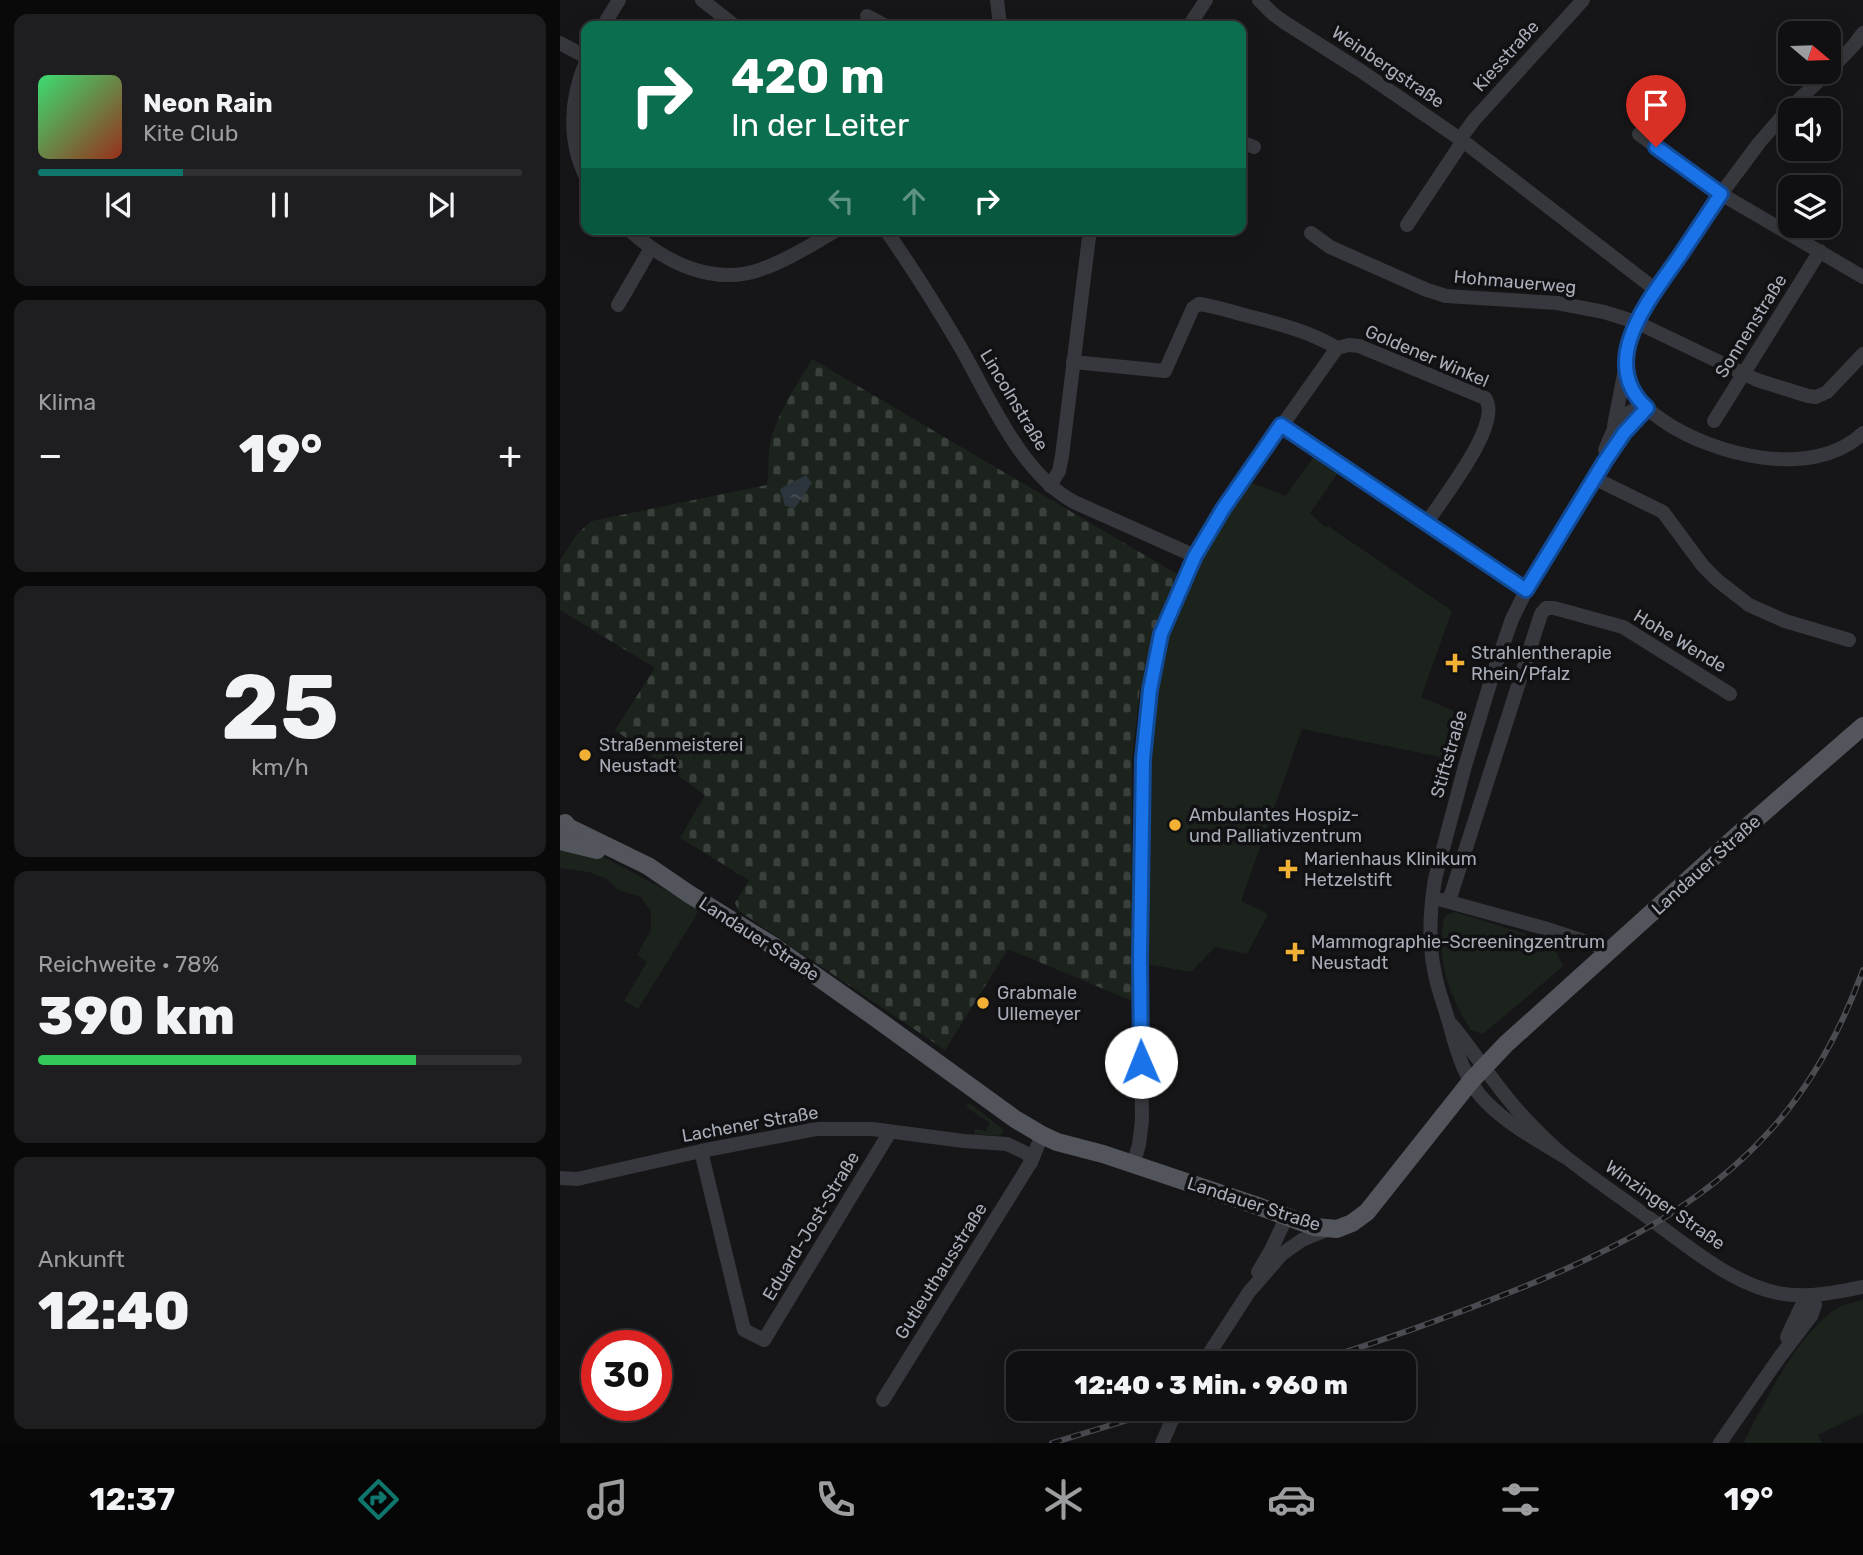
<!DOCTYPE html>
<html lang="de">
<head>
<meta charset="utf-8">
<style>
  :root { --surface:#101012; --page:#1e1e20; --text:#f1f3f6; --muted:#9c9d9f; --line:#303032; --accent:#0f766e }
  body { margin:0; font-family:Rubik,sans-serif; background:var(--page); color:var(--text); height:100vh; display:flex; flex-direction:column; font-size:26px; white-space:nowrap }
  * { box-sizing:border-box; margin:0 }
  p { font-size:23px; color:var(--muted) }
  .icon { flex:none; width:38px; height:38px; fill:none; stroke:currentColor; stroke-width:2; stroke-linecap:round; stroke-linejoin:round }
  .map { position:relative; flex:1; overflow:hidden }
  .side { display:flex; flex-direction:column; gap:14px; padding:14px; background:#09090a; width:560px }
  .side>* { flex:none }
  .banner { position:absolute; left:21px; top:21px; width:665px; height:214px; border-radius:14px; box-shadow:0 7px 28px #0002,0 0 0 2px var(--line); background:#0b6e4f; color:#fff; overflow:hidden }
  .needle { width:46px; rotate:109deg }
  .fabs { position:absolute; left:1218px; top:21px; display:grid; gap:14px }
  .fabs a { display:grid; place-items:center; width:63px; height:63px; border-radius:14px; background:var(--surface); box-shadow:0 7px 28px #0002,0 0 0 2px var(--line); font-size:35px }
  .speed { position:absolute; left:21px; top:1330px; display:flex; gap:14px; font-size:35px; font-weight:700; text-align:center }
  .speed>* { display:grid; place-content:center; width:91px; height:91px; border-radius:50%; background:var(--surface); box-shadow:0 7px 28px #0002,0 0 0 2px var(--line); line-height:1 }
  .speed .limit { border:10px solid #d22; background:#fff; color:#111 }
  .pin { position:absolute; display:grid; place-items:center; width:60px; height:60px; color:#fff; margin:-72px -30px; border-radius:50% 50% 50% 0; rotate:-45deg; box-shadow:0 0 7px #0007 }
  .pin .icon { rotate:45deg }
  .me { position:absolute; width:77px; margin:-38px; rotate:359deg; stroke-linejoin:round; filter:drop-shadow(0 0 5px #0008) }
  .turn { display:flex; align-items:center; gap:24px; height:147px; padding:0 35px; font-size:32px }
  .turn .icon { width:91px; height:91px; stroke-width:2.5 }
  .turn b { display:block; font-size:49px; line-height:60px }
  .lanes { display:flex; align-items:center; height:66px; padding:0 35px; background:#0003; justify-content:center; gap:35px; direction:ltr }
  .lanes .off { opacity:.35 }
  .big { font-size:52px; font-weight:800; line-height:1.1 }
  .side .tile { flex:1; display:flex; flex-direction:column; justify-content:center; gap:10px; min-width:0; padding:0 24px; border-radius:14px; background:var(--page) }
  .side .dial { align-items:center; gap:0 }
  .dial b { font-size:91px; line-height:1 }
  .song { display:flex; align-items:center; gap:21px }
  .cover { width:84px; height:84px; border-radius:10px; background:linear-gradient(135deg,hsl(140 70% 55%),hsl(10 70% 35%)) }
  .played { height:7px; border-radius:4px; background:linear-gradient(90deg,var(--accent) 30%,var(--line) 30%) }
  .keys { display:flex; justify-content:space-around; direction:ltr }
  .heat { display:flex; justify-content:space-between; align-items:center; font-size:38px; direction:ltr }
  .charge { height:10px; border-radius:5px; background:linear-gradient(90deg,#34c759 78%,var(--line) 0) }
  .trip { position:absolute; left:446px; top:1351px; width:410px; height:70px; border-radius:14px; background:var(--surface); box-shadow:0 7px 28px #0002,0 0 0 2px var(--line); font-weight:800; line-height:70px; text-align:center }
  .menu { display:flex; height:112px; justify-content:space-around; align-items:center; background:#060607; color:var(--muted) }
  .menu .icon { width:49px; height:49px }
  .menu .selected { color:var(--accent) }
  .menu b { font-size:32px; color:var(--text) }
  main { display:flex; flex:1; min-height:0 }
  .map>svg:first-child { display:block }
  .green { fill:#1c231d }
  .cemetery { fill:url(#cemetery-stones) }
  .water { fill:url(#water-ripples) }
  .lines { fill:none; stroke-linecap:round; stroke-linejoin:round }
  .minor { stroke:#37383d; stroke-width:14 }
  .major { stroke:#53555c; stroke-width:18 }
  .rail-casing { stroke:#4a4c52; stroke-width:6 }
  .rail { stroke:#111113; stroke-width:3.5; stroke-dasharray:10; stroke-linecap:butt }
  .route-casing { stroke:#114b97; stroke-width:18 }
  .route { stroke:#1a73e8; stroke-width:12 }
  .poi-dot { fill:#f2b134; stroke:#111113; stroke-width:2.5 }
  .labels { text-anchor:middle; stroke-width:7; stroke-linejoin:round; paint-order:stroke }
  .street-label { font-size:18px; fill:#a8adb8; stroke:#111113 }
  .poi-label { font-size:18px; fill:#a8adb8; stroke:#111113; text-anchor:start }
</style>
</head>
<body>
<main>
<section class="side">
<div class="tile">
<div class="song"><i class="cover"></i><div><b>Neon Rain</b><p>Kite Club</p></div></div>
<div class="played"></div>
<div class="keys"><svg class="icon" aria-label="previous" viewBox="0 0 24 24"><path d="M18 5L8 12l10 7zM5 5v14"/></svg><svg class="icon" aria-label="pause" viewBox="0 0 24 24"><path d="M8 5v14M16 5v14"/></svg><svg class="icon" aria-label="next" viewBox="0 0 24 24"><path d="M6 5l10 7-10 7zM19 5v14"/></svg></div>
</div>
<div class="tile"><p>Klima</p>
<div class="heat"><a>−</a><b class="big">19°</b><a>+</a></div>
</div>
<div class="tile dial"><b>25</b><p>km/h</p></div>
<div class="tile"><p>Reichweite · 78%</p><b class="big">390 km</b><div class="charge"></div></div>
<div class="tile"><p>Ankunft</p><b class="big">12:40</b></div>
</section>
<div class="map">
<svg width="1303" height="1443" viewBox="0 0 1303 1443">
  <defs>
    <pattern id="cemetery-stones" width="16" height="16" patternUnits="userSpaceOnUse" patternTransform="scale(1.75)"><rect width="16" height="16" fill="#1c231d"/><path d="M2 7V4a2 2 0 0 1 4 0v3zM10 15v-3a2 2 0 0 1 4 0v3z" fill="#3a403c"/></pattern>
    <pattern id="water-ripples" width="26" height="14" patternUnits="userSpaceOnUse" patternTransform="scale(1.75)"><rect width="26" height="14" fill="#2c353c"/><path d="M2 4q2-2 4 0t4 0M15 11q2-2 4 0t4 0" fill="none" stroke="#485056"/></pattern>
  </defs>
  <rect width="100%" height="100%" fill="#161618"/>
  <g class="green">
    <polygon points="754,456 778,473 750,513 766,528 768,526 892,611 861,697 910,718 896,760 742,729 681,901 708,914 687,954 655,947 631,972 586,964 587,939 588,760 597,694 580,688 594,632 617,575 627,580 686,481 726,496"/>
    <polygon points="2,850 40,855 137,907 137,914 78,1009 64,1001 87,962 77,955 91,930 91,911 81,897 58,890 47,879 29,872 0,868 0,851"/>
    <path d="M895 912 985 940 993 945 1003 966 923 1034 911 1030C889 996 876 960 884 919L887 915Z"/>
    <polygon points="409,1103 443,1129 442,1134 437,1136 414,1134 415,1129 426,1131 430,1123 406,1107"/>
    <path d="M1303 1300V1413L1258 1435 1262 1443H1186L1184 1441C1206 1401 1240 1327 1282 1306 1288 1303 1296 1302 1303 1300Z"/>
  </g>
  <path class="cemetery" d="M252 359 627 580 617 576 594 632 580 689 572 759V1001L448 949 385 1050 179 911 175 903 189 880 120 838 145 795 55 730 95 668 0 610V560L18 533 32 521 207 485C209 473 208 462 209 451 213 418 236 387 252 359Z"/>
  <polygon class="water" points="246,475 252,483 235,508 225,506 220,489"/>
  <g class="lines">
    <g class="minor">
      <polyline points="142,0 175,26"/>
      <polyline points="437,0 440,26"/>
      <polyline points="699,0 713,14 724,22 801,71 903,141 1096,290"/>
      <polyline points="307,16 326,26"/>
      <polyline points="43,26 59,0"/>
      <polyline points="629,26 646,0"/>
      <polyline points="0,43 26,57"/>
      <path d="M26 62C10 98 8 141 26 177"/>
      <polyline points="1269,71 1294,45 1303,33"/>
      <path d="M1268 72 1225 113 1199 143 1161 194 1076 322C1067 341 1060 370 1071 390 1077 402 1091 412 1102 420 1152 455 1253 481 1303 433"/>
      <polyline points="1079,134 1161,194 1303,277"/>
      <polyline points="900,139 914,120 1023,0"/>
      <polyline points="681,142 694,147"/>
      <polyline points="847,225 903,141"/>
      <path d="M68 229C104 262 153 287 202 269 228 260 254 243 279 229"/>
      <path d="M325 229C351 266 375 304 398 343 429 396 459 472 514 502L635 556"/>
      <polyline points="751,233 770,247 867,290 886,296 997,303 1044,312 1076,322 1197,380 1248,396 1256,397 1267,392 1303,354"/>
      <polyline points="58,305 91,248"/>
      <path d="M777 348 789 345 799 346 925 398C944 423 881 500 866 524"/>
      <path d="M513 362 605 371 633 308 639 304C655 306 672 312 688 316 719 324 749 331 777 348"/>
      <polyline points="1154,421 1260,251"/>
      <polyline points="721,425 966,591"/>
      <polyline points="1054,426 1064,374"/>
      <path d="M1045 450C1053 429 1061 408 1087 408"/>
      <polyline points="1034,478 1103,512 1143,566 1157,580 1189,605 1225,621 1289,640"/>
      <polyline points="490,486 499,471 502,456 530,229"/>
      <polyline points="882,900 984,928 1051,950"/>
      <polyline points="889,901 981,614 986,608 994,608 1063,627 1170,694"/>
      <path d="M892 1025C916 1054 935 1086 961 1114 975 1129 990 1145 1007 1158 1032 1178 1059 1196 1085 1215 1125 1244 1170 1283 1218 1293 1247 1299 1275 1292 1303 1287"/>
      <polyline points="141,1151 184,1330 204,1340 330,1132"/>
      <path d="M1005 1157C977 1140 949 1125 926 1102 906 1082 897 1053 890 1026 885 1007 877 989 874 969 868 939 870 909 875 879L905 766 932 677 952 619 966 591 1034 478 1064 434 1087 408"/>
      <polyline points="573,1164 579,1145 582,1120 580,965 583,759 590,690 601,634 635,556 663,509 777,348"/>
      <polyline points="0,1178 17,1179 141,1151 256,1129 312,1129 404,1141 447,1144 468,1154 471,1162"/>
      <polyline points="698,1272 711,1250 727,1216"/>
      <polyline points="1227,1337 1242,1305 1253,1296"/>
      <polyline points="643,1363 689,1292 722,1254 742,1240 769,1229"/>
      <polyline points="323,1400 471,1162 482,1135"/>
      <polyline points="602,1443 617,1409"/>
      <polyline points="1160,1443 1219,1358 1251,1316 1255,1305 1253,1296"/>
    </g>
    <g class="major">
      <polyline points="5,823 8,827 88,866 129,894 215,947 310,1014 455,1119 482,1135 497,1142 543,1154 695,1205 755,1227 777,1229 792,1223 807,1212 911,1081 946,1044 1180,833 1303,726"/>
      <polyline points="0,841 37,850"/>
    </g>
    <defs>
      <g id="rail">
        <path d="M751 1363C822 1341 892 1316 961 1288 1052 1251 1140 1207 1207 1134 1251 1087 1281 1030 1303 970"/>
        <polyline points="596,1418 628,1409"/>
        <polyline points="492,1443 604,1409"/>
      </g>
    </defs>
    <use href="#rail" class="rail-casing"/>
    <use href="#rail" class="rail"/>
  </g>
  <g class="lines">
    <defs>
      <path id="route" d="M581 1062 580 956 583 759 590 690 601 634 635 556 663 509 721 425 966 590 1045 461 1064 433 1087 408C1036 362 1090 299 1119 257 1133 236 1147 215 1161 194L1096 147"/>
    </defs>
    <use href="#route" class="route-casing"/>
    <use href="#route" class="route"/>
  </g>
  <g class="poi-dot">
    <path d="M891.5 652.5h7v7h7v7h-7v7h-7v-7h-7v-7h7z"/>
    <circle cx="25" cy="755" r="7"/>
    <circle cx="615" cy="825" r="7"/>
    <path d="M724.5 858.5h7v7h7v7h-7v7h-7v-7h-7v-7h7z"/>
    <path d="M731.5 941.5h7v7h7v7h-7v7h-7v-7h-7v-7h7z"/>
    <circle cx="423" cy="1003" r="7"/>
  </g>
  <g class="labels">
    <g class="street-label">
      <text transform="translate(946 56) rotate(-48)" y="6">Kiesstraße</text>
      <text transform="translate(828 67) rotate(34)" y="6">Weinbergstraße</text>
      <text transform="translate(955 282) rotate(5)" y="6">Hohmauerweg</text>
      <text transform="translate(1191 326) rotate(-58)" y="6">Sonnenstraße</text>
      <text transform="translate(867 356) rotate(23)" y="6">Goldener Winkel</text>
      <text transform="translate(454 400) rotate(59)" y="6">Lincolnstraße</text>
      <text transform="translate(1120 641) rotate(31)" y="6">Hohe Wende</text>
      <text transform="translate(889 754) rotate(-74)" y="6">Stiftstraße</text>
      <text transform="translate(1146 865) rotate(-42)" y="6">Landauer Straße</text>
      <text transform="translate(199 939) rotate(33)" y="6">Landauer Straße</text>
      <text transform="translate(190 1124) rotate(-10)" y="6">Lachener Straße</text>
      <text transform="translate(694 1204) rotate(18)" y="6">Landauer Straße</text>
      <text transform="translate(1105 1205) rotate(35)" y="6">Winzinger Straße</text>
      <text transform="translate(251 1226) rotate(-59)" y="6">Eduard-Jost-Straße</text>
      <text transform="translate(381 1271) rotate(-58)" y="6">Gutleuthausstraße</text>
    </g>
    <g class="poi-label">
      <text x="911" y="659">Strahlentherapie<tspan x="911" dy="21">Rhein/Pfalz</tspan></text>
      <text x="39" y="751">Straßenmeisterei<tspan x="39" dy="21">Neustadt</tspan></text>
      <text x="629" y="821">Ambulantes Hospiz-<tspan x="629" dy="21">und Palliativzentrum</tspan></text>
      <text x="744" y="865">Marienhaus Klinikum<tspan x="744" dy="21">Hetzelstift</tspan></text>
      <text x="751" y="948">Mammographie-Screeningzentrum<tspan x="751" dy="21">Neustadt</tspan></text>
      <text x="437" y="999">Grabmale<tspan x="437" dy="21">Ullemeyer</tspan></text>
    </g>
  </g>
</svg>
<div class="fabs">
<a><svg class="needle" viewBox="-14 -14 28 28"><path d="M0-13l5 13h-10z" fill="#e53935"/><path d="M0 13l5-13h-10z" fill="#9c9d9f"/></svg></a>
<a><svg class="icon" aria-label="sound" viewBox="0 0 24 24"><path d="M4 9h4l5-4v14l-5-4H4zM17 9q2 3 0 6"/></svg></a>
<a><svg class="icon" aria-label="layers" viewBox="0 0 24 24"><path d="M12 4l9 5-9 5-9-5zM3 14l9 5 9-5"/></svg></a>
</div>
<div class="speed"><div class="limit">30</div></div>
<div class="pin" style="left:1096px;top:147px;background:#d93025"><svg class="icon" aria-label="arrive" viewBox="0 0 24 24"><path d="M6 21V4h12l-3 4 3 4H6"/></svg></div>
<svg class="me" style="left:581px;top:1062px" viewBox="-20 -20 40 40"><circle r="19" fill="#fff"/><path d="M0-13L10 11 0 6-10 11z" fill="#1a73e8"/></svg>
<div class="trip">12:40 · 3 Min. · 960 m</div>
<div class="banner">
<div class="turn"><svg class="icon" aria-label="right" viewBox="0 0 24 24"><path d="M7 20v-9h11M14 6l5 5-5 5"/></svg><div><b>420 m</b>In der Leiter</div></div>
<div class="lanes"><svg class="icon off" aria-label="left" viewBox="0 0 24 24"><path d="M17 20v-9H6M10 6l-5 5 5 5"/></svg><svg class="icon off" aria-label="ahead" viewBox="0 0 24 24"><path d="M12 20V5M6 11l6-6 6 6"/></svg><svg class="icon" aria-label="right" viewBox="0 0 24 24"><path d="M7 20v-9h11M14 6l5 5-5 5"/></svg></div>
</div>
</div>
</main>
<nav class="menu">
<b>12:37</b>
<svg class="icon selected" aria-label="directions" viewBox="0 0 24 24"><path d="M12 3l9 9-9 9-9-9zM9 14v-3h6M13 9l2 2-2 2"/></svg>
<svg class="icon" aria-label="music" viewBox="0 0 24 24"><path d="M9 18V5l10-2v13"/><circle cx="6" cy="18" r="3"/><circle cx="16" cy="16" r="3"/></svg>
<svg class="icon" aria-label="phone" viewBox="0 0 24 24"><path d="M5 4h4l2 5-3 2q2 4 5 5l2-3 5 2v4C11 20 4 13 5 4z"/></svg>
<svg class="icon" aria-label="climate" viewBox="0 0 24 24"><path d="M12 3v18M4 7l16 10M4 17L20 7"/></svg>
<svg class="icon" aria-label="car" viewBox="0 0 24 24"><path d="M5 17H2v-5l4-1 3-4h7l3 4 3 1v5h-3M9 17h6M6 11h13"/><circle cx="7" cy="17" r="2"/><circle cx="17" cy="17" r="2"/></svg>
<svg class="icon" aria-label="filters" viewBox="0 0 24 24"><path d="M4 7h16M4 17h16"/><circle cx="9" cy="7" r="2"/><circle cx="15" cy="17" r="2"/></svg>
<b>19°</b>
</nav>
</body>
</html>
